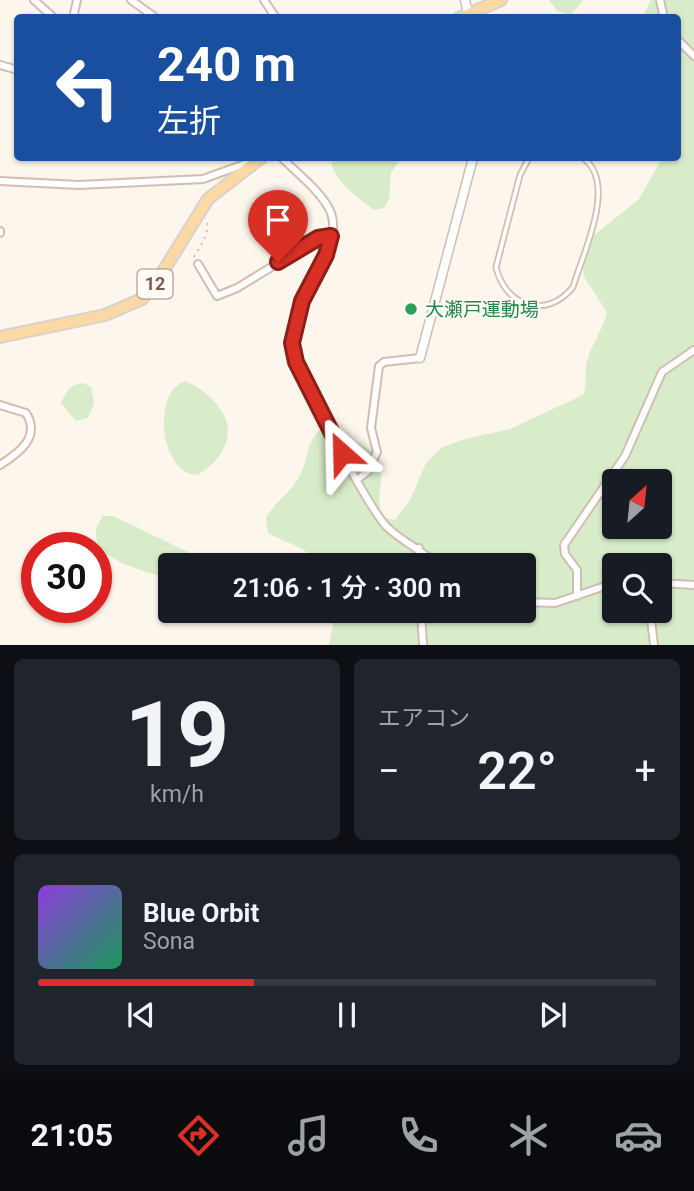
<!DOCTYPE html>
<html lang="ja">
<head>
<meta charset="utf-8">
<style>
  :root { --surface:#171b24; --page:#20242c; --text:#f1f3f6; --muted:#9ea1a6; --line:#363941; --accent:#d93025 }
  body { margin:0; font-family:Roboto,"Noto Sans JP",sans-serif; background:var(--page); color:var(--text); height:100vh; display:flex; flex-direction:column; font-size:26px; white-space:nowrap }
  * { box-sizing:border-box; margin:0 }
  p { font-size:23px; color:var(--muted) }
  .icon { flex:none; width:38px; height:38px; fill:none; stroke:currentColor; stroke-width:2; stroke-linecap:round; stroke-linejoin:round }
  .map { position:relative; height:645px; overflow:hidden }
  .side { display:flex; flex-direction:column; gap:14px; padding:14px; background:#0d0f14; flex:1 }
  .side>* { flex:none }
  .hud { position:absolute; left:14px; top:14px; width:667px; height:147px; border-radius:7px; box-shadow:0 2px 5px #0004; background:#1a4fa0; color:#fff; overflow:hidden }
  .needle { width:46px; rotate:27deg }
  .controls { position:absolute; left:602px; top:469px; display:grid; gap:14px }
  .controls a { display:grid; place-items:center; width:70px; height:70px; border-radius:7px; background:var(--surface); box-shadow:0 2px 5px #0004; font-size:35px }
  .speed { position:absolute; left:21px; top:532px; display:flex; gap:14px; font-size:35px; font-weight:700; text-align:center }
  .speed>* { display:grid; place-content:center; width:91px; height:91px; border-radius:50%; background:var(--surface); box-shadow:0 2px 5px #0004; line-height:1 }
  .speed .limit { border:10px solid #d22; background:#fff; color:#111 }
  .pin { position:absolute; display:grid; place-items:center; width:60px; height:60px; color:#fff; margin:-72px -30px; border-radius:50% 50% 50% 0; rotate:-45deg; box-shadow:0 0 7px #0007 }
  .pin .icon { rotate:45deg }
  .me { position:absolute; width:77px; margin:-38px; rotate:335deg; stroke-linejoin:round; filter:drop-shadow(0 0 5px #0008) }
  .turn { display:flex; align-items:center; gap:24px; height:147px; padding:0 28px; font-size:32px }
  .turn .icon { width:91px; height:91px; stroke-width:2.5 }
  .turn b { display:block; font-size:49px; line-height:60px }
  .big { font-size:52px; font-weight:600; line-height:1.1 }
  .side .widget { flex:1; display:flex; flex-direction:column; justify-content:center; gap:10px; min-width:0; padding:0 24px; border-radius:10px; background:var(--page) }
  .side .dial { align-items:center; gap:0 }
  .dial b { font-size:91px; line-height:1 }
  .song { display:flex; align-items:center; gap:21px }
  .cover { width:84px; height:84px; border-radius:10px; background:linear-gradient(135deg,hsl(270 70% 55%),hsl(150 70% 35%)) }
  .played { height:7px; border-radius:4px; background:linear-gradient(90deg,var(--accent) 35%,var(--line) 35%) }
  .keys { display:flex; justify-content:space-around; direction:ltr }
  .heat { display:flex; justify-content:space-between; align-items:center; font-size:38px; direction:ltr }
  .side .tiles { flex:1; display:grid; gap:14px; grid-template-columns:1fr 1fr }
  .widget:last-child { grid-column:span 2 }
  .trip { position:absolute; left:158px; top:553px; width:378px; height:70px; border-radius:7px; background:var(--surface); box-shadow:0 2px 5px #0004; font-weight:600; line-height:70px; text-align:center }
  .tab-bar { display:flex; height:112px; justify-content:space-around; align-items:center; background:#090b0e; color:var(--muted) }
  .tab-bar .icon { width:49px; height:49px }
  .tab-bar .selected { color:var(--accent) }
  .tab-bar b { font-size:32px; color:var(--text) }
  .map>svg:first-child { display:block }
  .green { fill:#d8ecc9; fill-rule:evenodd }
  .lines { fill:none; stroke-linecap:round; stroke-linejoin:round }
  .service-casing { stroke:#d1beb0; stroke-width:7 }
  .minor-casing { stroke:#d1beb0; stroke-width:10 }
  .tertiary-casing { stroke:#d1beb0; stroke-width:11 }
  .primary-casing { stroke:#dad1cd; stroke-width:14 }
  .path { stroke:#d9b8a5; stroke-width:2; stroke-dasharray:2 5; stroke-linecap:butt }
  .service { stroke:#fff; stroke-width:3.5 }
  .minor { stroke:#fff; stroke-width:6 }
  .tertiary { stroke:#fff; stroke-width:8 }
  .primary { stroke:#fbd9a5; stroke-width:10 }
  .route-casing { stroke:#8d1f18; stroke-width:18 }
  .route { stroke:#d93025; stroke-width:12 }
  .leisure-dot { fill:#2e9e5b; stroke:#fffaf3; stroke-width:2.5 }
  .labels { text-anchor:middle; stroke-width:5; stroke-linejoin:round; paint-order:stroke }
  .shield { fill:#fffaf3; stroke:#a28b7f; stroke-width:2 }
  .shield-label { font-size:18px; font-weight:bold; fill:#7a5c4d }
  .leisure-label { font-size:19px; fill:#27864d; stroke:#fffaf3; text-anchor:start }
</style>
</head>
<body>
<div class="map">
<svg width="694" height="645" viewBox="0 0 694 645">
  <rect width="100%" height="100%" fill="#fdf6ec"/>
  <g class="green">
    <polygon points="549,0 584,0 570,15 557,11"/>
    <path d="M651 0H694V645H329L333 625 329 611H523V565H318C309 547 285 543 268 533L266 518C275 501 292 492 300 475 308 461 306 442 320 430 333 430 344 436 356 442 400 463 371 484 382 517L395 520 410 500 426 463 441 448 461 440 510 429 583 395C588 385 584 377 586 366 589 347 603 331 607 312L584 277 581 256 593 236 639 199 662 158H677V18L643 17ZM614 481H660V527H614ZM614 565H660V611H614Z"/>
    <path d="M332 158H401L391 173 389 199 384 208 374 210C360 199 328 177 332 158Z"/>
    <path d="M186 381C215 396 243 424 219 456 212 464 207 470 197 475 160 474 151 390 186 381Z"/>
    <path d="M83 383 91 387 94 403 88 418 76 421 61 403C66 391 70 384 83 383Z"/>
    <path d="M103 516H113L215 565H170V579C143 571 73 555 103 516Z"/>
  </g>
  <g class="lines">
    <defs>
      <path id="service" d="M529 158 520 175 496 267C505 307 547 320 573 287 583 253 618 183 583 158"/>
      <g id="minor">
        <polyline points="34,0 54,18"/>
        <polyline points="131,0 156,18"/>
        <polyline points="264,0 276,18"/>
        <polyline points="660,0 664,18"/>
        <polyline points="73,18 77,0"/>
        <polyline points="677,39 694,56"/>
        <polyline points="0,65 18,70"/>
        <path d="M282 158C297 173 323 193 331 213 345 251 288 302 292 344 294 368 369 510 387 527 401 541 422 550 438 565"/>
        <polyline points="0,181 79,185 203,179 250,162"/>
        <polyline points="0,231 0,233"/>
        <polyline points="198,264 217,296 237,288 319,238 331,236"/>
        <path d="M0 405 26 413C41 437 19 453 0 465"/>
        <polyline points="358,479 368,471 377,452 371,428 379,366 384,362 420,358"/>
        <polyline points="419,548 420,565"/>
        <polyline points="660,583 694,585"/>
        <polyline points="577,596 577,570 565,554 564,545 625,456 662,372 694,350"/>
        <polyline points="523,602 555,603 614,583"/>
        <polyline points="421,611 423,645"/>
        <polyline points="650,611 654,645"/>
      </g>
      <g id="tertiary">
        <polyline points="465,0 469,18"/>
        <polyline points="420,358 473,158"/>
      </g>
      <g id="primary">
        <polyline points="459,18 501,0"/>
        <polyline points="0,337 105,315 142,299 159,278 208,199 261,158"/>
      </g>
    </defs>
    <use href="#service" class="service-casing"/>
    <use href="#minor" class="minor-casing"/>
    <use href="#tertiary" class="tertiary-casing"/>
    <use href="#primary" class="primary-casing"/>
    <path class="path" d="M194 257C201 245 211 232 206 218"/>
    <use href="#service" class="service"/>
    <use href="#minor" class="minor"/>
    <use href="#tertiary" class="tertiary"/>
    <use href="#primary" class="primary"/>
  </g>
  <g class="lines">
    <defs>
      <polyline id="route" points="278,262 318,238 331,236 326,255 302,301 292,343 296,362 342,453"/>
    </defs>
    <use href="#route" class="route-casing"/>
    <use href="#route" class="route"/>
  </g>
  <circle class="leisure-dot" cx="411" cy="309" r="7"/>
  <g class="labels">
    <rect class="shield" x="137.5" y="269.5" width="35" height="29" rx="5"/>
    <g class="shield-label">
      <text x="155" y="290">12</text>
    </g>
    <g class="leisure-label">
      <text x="425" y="316">大瀬戸運動場</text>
    </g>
  </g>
</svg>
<div class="controls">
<a><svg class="needle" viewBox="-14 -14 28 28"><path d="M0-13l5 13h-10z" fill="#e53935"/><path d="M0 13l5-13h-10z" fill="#9ea1a6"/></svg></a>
<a><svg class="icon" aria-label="search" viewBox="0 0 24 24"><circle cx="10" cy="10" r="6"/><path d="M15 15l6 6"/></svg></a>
</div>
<div class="speed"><div class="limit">30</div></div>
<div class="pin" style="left:278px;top:262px;background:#d93025"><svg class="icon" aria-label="arrive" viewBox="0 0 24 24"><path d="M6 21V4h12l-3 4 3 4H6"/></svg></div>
<svg class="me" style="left:342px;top:453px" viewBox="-20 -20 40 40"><path d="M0-17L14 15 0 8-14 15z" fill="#d93025" stroke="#fff" stroke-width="4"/></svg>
<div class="trip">21:06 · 1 分 · 300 m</div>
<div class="hud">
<div class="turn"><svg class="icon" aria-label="left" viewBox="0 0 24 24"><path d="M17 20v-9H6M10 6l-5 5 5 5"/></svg><div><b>240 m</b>左折</div></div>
</div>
</div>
<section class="side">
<div class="tiles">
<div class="widget dial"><b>19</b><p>km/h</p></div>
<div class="widget"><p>エアコン</p>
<div class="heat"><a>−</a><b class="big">22°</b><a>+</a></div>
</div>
<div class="widget">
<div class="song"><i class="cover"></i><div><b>Blue Orbit</b><p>Sona</p></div></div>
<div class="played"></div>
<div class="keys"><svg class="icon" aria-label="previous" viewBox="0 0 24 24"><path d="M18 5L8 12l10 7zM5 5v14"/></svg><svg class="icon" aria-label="pause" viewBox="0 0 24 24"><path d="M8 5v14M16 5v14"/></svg><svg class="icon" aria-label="next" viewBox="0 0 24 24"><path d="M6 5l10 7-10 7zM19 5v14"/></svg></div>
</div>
</div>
</section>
<nav class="tab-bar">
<b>21:05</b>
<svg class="icon selected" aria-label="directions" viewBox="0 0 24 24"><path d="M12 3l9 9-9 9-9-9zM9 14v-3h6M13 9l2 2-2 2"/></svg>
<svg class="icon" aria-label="music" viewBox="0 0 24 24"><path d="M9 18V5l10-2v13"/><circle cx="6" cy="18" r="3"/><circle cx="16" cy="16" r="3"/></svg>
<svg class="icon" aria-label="phone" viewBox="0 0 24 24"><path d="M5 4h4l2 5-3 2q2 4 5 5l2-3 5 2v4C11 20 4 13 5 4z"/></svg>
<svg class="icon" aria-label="climate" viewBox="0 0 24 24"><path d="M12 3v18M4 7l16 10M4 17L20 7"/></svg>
<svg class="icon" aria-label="car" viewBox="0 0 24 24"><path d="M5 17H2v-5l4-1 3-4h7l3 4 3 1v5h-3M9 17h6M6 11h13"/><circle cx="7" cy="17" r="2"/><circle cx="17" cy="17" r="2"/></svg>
</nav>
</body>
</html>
